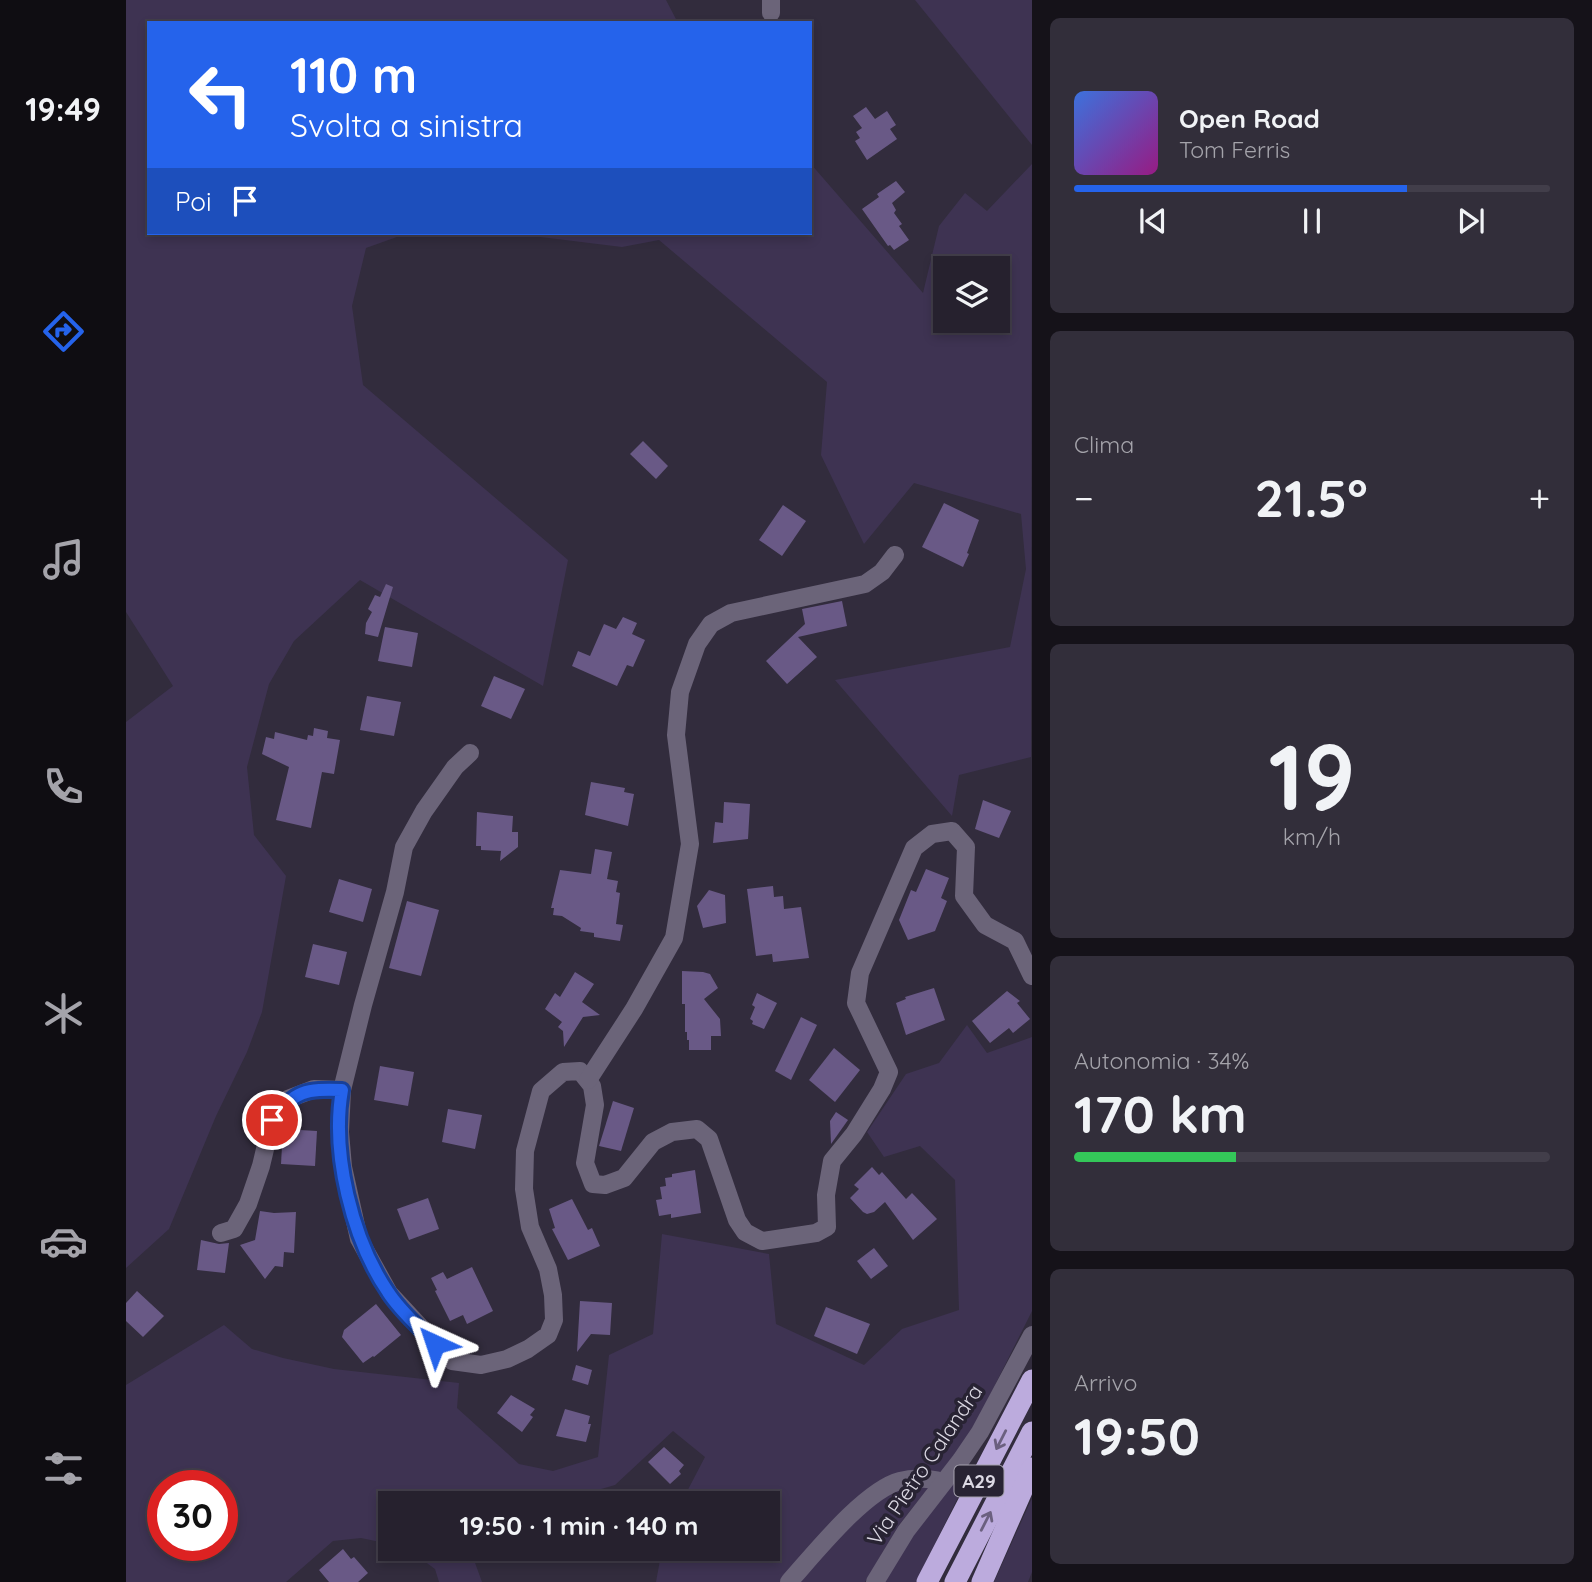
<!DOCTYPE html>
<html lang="it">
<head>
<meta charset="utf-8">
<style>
  :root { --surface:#26212e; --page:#322e3a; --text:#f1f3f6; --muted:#a4a3aa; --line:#423e4a; --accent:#2563eb }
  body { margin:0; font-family:Quicksand,sans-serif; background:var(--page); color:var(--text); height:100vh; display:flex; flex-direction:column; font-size:26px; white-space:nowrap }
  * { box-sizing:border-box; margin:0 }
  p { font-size:23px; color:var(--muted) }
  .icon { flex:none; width:38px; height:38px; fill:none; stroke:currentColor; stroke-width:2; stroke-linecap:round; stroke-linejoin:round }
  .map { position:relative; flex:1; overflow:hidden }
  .sheet { display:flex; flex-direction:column; gap:18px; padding:18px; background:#151219; width:560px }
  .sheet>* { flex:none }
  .top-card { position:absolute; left:21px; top:21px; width:665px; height:214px; border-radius:0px; box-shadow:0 4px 10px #0003,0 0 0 2px var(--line); background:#2563eb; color:#fff; overflow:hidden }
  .tools { position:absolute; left:807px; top:256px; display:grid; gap:14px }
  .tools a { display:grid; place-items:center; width:77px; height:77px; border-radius:0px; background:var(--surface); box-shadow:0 4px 10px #0003,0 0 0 2px var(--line); font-size:35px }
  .speed { position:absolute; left:21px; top:1470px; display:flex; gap:14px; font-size:35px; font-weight:700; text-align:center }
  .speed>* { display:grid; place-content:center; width:91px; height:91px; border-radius:50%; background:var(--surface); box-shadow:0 4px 10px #0003,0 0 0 2px var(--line); line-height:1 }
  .speed .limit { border:10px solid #d22; background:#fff; color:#111 }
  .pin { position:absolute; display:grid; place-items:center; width:60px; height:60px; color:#fff; margin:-30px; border:4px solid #fff; border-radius:50%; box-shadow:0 2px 7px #0007 }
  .me { position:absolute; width:77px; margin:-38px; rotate:318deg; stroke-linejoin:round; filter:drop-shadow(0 0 5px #0008) }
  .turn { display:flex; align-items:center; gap:24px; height:147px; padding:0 28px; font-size:32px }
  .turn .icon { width:91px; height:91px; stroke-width:2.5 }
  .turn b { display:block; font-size:49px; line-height:60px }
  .then { display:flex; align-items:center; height:66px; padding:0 28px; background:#0003; gap:14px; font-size:26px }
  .big { font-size:52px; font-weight:700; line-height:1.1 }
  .sheet .tile { flex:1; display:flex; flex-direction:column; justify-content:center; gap:10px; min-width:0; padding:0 24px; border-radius:10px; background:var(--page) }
  .sheet .dial { align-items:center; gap:0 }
  .dial b { font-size:91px; line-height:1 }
  .song { display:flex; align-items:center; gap:21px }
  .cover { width:84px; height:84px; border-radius:10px; background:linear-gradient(135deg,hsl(220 70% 55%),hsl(310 70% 35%)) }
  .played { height:7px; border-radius:4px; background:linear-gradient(90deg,var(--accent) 70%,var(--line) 70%) }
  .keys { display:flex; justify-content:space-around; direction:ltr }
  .heat { display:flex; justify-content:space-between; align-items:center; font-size:38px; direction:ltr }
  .charge { height:10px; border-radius:5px; background:linear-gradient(90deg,#34c759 34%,var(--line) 0) }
  .trip { position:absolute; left:252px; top:1491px; width:402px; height:70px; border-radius:0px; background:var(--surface); box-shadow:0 4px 10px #0003,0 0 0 2px var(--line); font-weight:700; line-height:70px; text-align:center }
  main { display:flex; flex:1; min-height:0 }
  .tabs { display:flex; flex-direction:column; width:126px; justify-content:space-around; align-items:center; background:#0f0d12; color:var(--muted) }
  .tabs .icon { width:49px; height:49px }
  .tabs .on { color:var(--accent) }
  .tabs b { font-size:32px; color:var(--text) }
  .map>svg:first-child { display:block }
  .green { fill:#3e3352; fill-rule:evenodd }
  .building { fill:#695986 }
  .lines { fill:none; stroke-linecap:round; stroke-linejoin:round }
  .street { stroke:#6b6479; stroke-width:18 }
  .highway { stroke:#bcabdd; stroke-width:21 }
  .oneway { stroke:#6b607f }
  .route-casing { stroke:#184099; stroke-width:18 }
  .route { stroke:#2563eb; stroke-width:12 }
  .labels { text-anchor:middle; stroke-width:7; stroke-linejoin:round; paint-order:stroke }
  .shield { fill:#282333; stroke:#a6a2af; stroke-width:2 }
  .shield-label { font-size:19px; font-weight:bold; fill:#dcd9e4 }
  .street-label { font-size:21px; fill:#dcd9e4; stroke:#282333 }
</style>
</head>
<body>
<main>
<nav class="tabs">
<b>19:49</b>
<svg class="icon on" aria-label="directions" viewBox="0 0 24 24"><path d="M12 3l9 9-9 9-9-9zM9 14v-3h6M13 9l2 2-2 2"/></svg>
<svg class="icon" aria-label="music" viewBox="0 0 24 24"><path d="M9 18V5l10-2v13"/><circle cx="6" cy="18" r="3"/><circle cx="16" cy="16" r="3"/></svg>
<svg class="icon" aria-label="phone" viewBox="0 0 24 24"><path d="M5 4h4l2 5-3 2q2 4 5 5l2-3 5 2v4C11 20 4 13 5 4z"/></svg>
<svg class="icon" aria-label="climate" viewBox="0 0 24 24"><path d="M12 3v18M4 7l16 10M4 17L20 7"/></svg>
<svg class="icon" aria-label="car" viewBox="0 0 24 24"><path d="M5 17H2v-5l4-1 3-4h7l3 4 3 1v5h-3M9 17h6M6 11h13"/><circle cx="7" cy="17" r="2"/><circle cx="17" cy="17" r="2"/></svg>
<svg class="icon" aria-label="filters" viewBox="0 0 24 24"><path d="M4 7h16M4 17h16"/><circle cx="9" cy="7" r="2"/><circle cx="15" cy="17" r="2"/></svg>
</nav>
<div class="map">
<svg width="906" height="1582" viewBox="0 0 906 1582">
  <rect width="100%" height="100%" fill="#322c3d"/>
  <g class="green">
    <polygon points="0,0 540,0 552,23 23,23 23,233 282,233 240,248 226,306 237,385 442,560 417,686 234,580 168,641 143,684 121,767 128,835 160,876 136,1012 121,1052 90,1116 43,1229 0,1268 0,722 47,686 0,612"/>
    <polygon points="789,0 906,0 906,145"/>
    <path d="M684 163 797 293 813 226 839 193 861 211 906 164 905 757 833 775 826 816 709 680 884 647 900 569 895 514 788 483 738 544 695 455 701 382 533 240 496 247 381 233H684ZM819 268H872V320H819Z"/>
    <path d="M841 1025 861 1053 906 1037V1311L843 1437 773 1525 739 1582H530L536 1549H642V1503H555L579 1457 547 1431 489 1485 427 1503H387L380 1499 374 1503H264V1544L235 1538 207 1541 160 1582H0V1385L98 1325 126 1349 157 1358 208 1369 333 1383 331 1408 393 1464 427 1471 472 1457 483 1355 527 1334 536 1234 643 1254 650 1324 738 1365 776 1329 833 1310 829 1180 794 1146 758 1157 741 1132 780 1074 813 1063ZM37 1486H96V1545H37Z"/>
    <path d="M840 1468 846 1469 790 1582H758C781 1541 809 1503 840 1468Z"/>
    <polygon points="906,1498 906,1572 902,1582 868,1582"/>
    <polygon points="282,1549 344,1549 356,1582 313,1582 309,1569"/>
  </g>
  <g class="building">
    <polygon points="740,107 749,119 761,111 770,125 764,129 771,139 741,160 729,141 734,138 730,132 736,128 727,116"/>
    <polygon points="770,181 779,192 766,203 770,210 768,213 776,224 773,226 783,240 768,250 764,245 762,246 736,209 753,197 751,194"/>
    <polygon points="517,441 542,466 530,479 504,454"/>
    <polygon points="818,503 853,520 841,553 843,554 837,567 796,547"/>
    <polygon points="657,505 680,521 656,556 633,540"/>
    <polygon points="260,584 267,587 252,637 239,634 240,623 246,612 242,609 249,595 254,597"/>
    <polygon points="716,601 721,626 672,637 691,657 661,684 640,661 679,624 676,609"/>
    <polygon points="497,617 511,623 506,634 519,640 507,667 501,665 491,686 446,666 452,651 464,656 478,624 490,629"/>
    <polygon points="259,627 292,633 286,667 252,661"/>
    <polygon points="368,676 399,689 385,719 355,706"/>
    <polygon points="241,696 275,702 268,736 234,730"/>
    <polygon points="188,728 202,731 201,738 214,740 208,774 196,772 185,828 150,820 163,767 136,754 140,737 148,739 149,732 181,740 182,735 187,736"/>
    <polygon points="465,782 499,788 498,792 508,794 502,826 459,815"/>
    <polygon points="857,800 885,811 873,838 849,829"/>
    <polygon points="598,802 624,804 622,839 587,843 589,822 597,823"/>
    <polygon points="351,812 387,816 386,832 392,832 392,847 374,861 375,851 355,850 355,846 350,846"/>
    <polygon points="469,849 486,852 481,879 492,881 490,892 494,893 490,924 497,925 494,941 468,937 468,933 454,931 455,928 436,916 427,915 428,908 425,908 434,870 465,874"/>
    <polygon points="800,869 823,878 815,898 821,901 809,931 782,940 773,920 785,890 790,892"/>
    <polygon points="213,879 246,889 237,922 203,912"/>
    <polygon points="647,886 648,897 657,896 658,909 675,907 683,958 647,962 646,954 630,956 621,889"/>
    <polygon points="583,890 599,895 600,923 577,928 571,906"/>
    <polygon points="281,901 313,910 295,976 263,968"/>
    <polygon points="187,944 221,952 213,985 179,977"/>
    <polygon points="556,971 577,972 584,974 592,988 578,999 594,1019 595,1036 585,1036 585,1050 563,1050 563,1040 561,1040 561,1032 559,1032 559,1004 556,1004"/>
    <polygon points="449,972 468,984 456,1002 474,1015 457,1017 438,1047 437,1031 432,1027 436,1022 419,1009 429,993 434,997"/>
    <polygon points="808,988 819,1020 780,1035 770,1003 780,999 779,997"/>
    <polygon points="881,991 894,1001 891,1003 904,1019 887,1033 883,1028 864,1043 846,1021"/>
    <polygon points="631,993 651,1003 638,1029 626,1024 627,1021 624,1019 629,1007 626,1005"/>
    <polygon points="675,1017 691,1025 665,1080 649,1071"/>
    <polygon points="708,1048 734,1070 709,1102 683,1080"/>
    <polygon points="254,1066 288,1072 282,1106 248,1100"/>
    <polygon points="487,1101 508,1108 495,1151 473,1146"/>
    <polygon points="322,1109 356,1115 349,1149 316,1142"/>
    <polygon points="710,1112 722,1120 705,1144 704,1121"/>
    <polygon points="157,1129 191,1131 189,1166 155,1164"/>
    <polygon points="746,1167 753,1175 756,1172 780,1199 786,1193 811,1219 787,1240 759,1202 748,1212 741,1214 737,1212 724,1198 733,1189 728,1185"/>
    <polygon points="569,1170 575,1213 545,1218 545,1214 533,1216 530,1200 536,1199 534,1187 540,1186 539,1178 546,1177 546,1174"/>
    <polygon points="302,1198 313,1229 283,1240 271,1209"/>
    <polygon points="446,1199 462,1230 466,1228 474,1246 442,1260 426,1229 429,1228 423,1209"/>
    <polygon points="134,1211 148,1213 170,1212 168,1253 158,1252 157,1267 149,1266 139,1279 114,1245 129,1240"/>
    <polygon points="75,1240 93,1244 103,1243 99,1273 71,1270"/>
    <polygon points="748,1248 762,1266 745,1279 731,1261"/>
    <polygon points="346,1267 367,1311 341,1324 337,1315 324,1321 309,1291 311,1290 305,1278 317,1272 321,1279"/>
    <polygon points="11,1291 38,1316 17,1337 0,1321 0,1303"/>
    <polygon points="454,1301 486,1303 484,1335 465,1334 451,1352"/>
    <polygon points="250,1304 275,1335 248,1357 247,1356 237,1363 216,1337 218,1330"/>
    <polygon points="700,1307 744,1324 731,1354 688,1336"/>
    <polygon points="450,1365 466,1370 462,1385 446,1380"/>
    <polygon points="385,1395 409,1409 404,1415 407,1417 396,1432 371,1413"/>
    <polygon points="439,1409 464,1416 462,1424 465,1424 460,1442 430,1436"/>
    <polygon points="538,1447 558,1465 553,1471 555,1474 544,1484 522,1462"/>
    <polygon points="217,1549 225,1559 228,1557 242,1573 232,1582 203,1582 193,1570"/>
  </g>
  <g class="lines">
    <g class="street">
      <polyline points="645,13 645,0"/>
      <polyline points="344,753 329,767 298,811 278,847 269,892 237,1005 216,1090 214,1132 217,1167 233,1239 263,1293 326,1361 355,1365 381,1359 402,1349 422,1335 428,1320 427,1295 422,1269 404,1227 398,1189 399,1151 415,1091 437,1072 454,1071 466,1086 469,1105 459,1163 467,1184 479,1185 498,1178 527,1142 546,1132 571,1129 583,1139 611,1220 619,1232 636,1241 690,1233 701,1227 700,1195 706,1161 728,1134 756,1089 763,1072 730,1003 734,973 788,848 806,834 826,831 840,847 838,896 859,925 889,941 906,976"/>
      <polyline points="462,1080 508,1009 548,938 564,844 550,735 554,692 571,644 585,624 605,613 739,584 756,572 769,555"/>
      <polyline points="95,1233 108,1229 122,1204 135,1166 146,1120 162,1099 188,1089 216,1090"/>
      <path d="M663 1582C688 1554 739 1490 774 1481 789 1477 802 1478 817 1482"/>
      <polyline points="749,1582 780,1531 835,1460 854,1432 906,1335"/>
    </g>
    <g class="highway">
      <polyline points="801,1582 906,1380"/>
      <polyline points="829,1582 906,1432"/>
      <polyline points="856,1582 906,1468"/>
    </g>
  </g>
  <defs><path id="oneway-shaft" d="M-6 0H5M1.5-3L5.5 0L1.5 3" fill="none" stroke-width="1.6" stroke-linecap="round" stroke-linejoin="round" transform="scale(1.75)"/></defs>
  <g class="oneway">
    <use href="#oneway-shaft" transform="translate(875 1440) rotate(117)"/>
    <use href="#oneway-shaft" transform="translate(860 1521) rotate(-63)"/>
  </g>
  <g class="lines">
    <defs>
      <path id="route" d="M146 1120C169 1090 180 1089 216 1090 205 1153 226 1239 262 1292 274 1311 293 1327 309 1344"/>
    </defs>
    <use href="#route" class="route-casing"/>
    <use href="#route" class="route"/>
  </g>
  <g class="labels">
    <rect class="shield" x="828.5" y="1465.5" width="49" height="31" rx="5"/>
    <g class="shield-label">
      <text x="853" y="1488">A29</text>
    </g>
    <g class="street-label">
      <text transform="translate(799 1465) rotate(-56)" y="7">Via Pietro Calandra</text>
    </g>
  </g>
</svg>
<div class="tools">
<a><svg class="icon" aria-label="layers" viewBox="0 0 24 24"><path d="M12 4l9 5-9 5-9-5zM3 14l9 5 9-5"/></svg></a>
</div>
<div class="speed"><div class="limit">30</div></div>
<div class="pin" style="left:146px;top:1120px;background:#d93025"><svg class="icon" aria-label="arrive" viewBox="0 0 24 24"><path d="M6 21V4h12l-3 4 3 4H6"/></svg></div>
<svg class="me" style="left:309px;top:1344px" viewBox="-20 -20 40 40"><path d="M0-17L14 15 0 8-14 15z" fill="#2563eb" stroke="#fff" stroke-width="4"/></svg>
<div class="trip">19:50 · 1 min · 140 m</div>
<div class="top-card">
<div class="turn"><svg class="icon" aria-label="left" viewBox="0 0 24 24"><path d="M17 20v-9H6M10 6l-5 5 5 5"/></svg><div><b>110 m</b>Svolta a sinistra</div></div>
<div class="then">Poi<svg class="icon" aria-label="arrive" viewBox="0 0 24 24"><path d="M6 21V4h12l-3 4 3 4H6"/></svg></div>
</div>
</div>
<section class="sheet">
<div class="tile">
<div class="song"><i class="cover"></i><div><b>Open Road</b><p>Tom Ferris</p></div></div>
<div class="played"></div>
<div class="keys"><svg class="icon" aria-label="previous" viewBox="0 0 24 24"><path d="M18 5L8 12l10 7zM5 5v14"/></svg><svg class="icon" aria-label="pause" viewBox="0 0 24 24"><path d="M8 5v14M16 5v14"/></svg><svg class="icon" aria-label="next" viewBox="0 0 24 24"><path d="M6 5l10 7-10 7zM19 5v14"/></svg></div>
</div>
<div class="tile"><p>Clima</p>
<div class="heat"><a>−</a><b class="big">21.5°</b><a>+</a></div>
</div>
<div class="tile dial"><b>19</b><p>km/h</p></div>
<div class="tile"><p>Autonomia · 34%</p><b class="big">170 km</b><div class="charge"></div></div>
<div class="tile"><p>Arrivo</p><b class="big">19:50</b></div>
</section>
</main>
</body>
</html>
